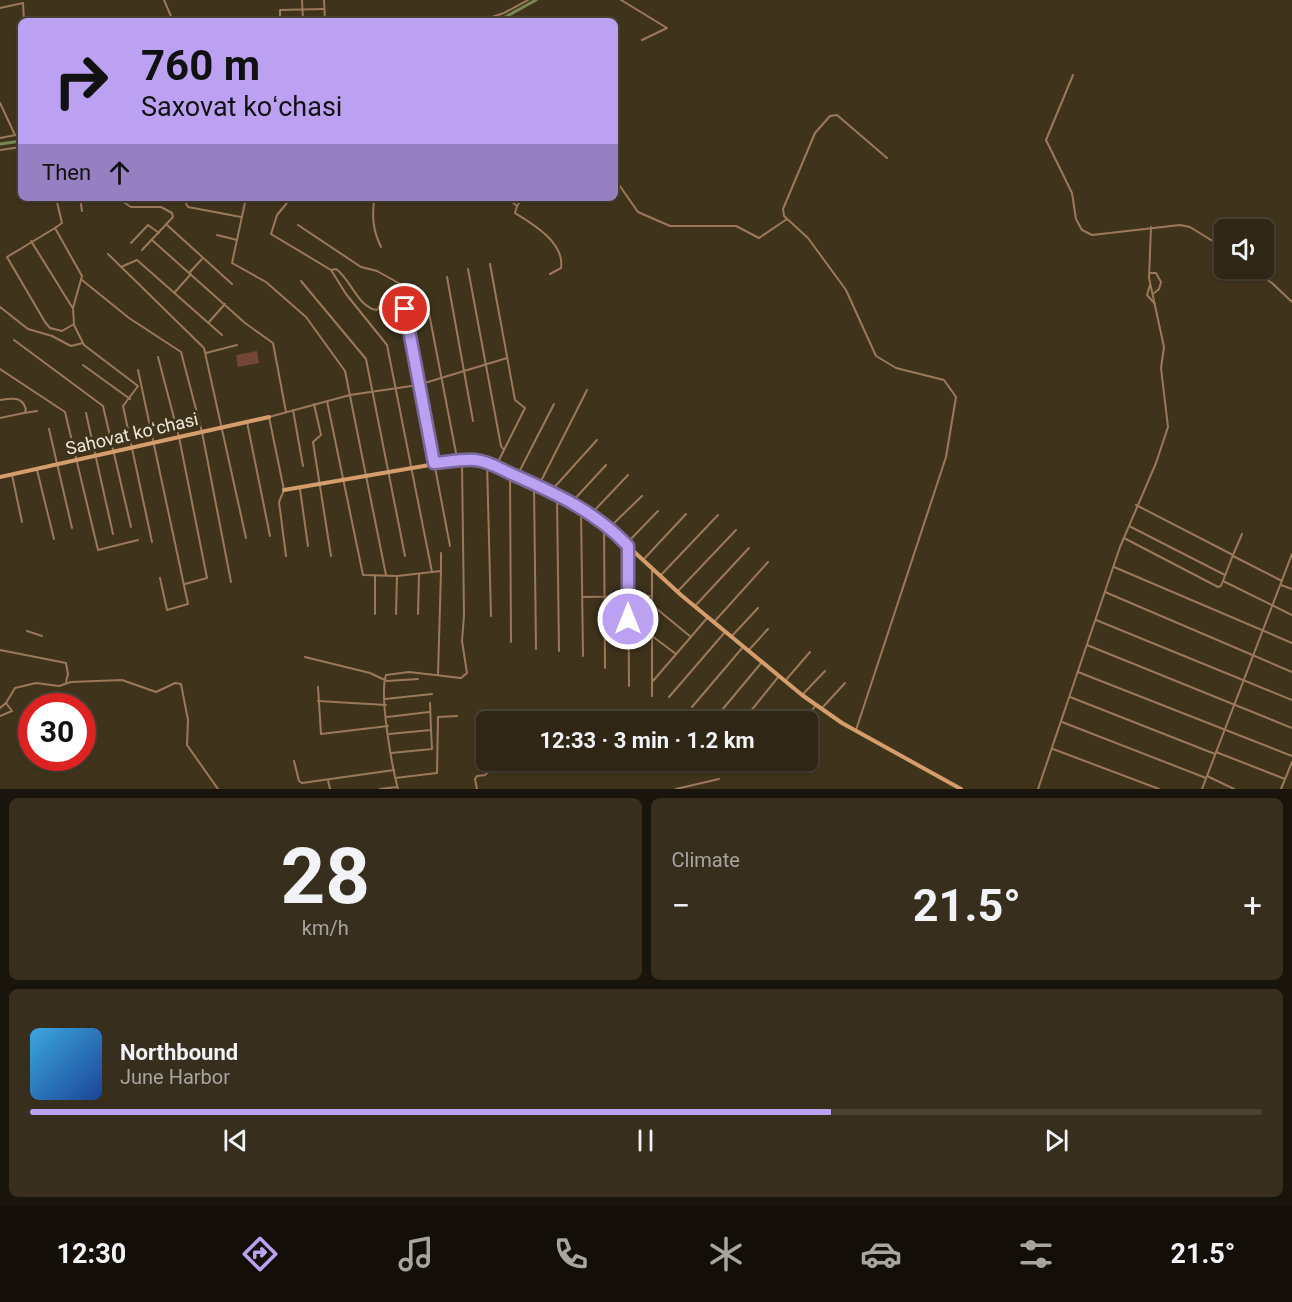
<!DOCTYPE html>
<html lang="en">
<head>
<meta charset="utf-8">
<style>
  :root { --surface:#2f2615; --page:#372e1e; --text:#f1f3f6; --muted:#a7a5a0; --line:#4a4334; --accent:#bca0f2 }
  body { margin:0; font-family:Roboto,sans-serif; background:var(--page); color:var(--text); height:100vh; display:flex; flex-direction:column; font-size:22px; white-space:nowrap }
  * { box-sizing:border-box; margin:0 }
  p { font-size:20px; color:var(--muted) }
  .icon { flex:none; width:33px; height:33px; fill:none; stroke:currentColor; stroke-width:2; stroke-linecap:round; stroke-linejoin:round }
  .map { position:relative; height:789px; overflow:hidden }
  .sheet { display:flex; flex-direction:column; gap:9px; padding:9px; background:#1a150c; flex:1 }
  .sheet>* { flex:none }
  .hud { position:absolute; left:18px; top:18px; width:600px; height:183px; border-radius:9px; box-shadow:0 2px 4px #0004,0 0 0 2px var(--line); background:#bca0f2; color:#111; overflow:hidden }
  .controls { position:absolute; left:1214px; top:219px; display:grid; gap:12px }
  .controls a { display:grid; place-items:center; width:60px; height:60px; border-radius:9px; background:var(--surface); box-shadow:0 2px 4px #0004,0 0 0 2px var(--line); font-size:30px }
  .speed { position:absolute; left:18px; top:693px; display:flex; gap:12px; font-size:30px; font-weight:700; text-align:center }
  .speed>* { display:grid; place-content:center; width:78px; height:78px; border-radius:50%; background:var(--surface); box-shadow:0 2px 4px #0004,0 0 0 2px var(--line); line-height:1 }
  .speed .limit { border:9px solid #d22; background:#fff; color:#111 }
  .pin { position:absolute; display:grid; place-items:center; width:51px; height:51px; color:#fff; margin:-26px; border:3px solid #fff; border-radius:50%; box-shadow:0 2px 6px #0007 }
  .me { position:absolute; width:66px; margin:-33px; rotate:0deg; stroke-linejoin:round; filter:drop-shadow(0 0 4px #0008) }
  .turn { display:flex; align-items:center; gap:21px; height:126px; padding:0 24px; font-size:27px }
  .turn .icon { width:78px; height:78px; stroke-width:2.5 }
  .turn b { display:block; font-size:42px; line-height:51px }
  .then { display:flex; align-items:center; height:57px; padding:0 24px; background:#0003; gap:12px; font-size:22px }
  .big { font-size:45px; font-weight:700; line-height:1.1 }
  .sheet .widget { flex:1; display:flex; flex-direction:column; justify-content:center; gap:9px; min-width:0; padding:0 21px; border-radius:9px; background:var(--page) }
  .sheet .dial { align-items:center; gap:0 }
  .dial b { font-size:78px; line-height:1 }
  .song { display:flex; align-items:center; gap:18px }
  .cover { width:72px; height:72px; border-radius:9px; background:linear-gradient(135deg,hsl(200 70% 55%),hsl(220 70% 35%)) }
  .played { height:6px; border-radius:3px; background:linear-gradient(90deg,var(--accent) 65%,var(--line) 65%) }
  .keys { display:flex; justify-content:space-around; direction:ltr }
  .heat { display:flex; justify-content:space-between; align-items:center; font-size:33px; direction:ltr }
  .sheet .tiles { flex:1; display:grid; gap:9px; grid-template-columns:1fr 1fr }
  .widget:last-child { grid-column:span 2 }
  .trip { position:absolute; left:476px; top:711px; width:342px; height:60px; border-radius:9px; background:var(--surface); box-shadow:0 2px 4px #0004,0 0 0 2px var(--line); font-weight:700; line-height:60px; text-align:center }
  .dock { display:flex; height:96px; justify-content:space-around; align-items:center; background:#130f08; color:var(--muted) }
  .dock .icon { width:42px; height:42px }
  .dock .active { color:var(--accent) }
  .dock b { font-size:27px; color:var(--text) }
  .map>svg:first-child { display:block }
  .garden { fill:#734737 }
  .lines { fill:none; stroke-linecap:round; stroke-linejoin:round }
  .canal { stroke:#778854; stroke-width:3 }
  .street { stroke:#9c785a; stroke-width:2 }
  .secondary { stroke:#d69d6c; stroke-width:4 }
  .route-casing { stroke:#7a689d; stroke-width:15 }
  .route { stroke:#bca0f2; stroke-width:10 }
  .labels { text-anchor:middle; stroke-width:6; stroke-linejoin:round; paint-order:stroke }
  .street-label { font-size:18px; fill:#efe8da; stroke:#3f331c }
</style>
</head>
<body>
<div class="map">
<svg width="1292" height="789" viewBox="0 0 1292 789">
  <rect width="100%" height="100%" fill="#3f331c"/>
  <polygon class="garden" points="257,351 259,363 238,367 236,355"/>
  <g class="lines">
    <g class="canal">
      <polyline points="498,21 536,0"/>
      <polyline points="0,144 21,141"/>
    </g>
    <g class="street">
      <polyline points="164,0 173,21"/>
      <polyline points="302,0 303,21"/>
      <polyline points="324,0 325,21"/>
      <polyline points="621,0 667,28 642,40"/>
      <polyline points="0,8 23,3 24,21"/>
      <polyline points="280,21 280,10 324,9"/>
      <polyline points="480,21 504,13 528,0"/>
      <polyline points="1073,75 1046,140 1072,193 1076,219 1082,230 1092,235 1180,225 1190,227 1224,248"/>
      <polyline points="0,103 15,135"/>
      <polyline points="0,138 21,134"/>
      <polyline points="0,150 21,147"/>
      <polyline points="615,179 638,212 670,226 736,226 759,238 787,219"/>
      <polyline points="80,198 82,211"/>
      <polyline points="117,198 131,207 161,207 172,213 173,217 142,250"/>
      <polyline points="183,198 188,207 241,217"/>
      <polyline points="246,198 232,263 266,282 306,317 345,371 386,575"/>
      <polyline points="291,198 277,215 271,234 331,270 346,294 387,345 432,572"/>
      <path d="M507 198 517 206 515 213C533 224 565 243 561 268L550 274"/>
      <polyline points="332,201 374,200"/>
      <polyline points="517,206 522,199"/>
      <polyline points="167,225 232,284"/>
      <polyline points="298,225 361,267 377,271 402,285 411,285 428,308 456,453 454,460"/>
      <polyline points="55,228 7,257 45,322 50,328 62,331 74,324 73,308 82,276 55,228 62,223 56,198"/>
      <polyline points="217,235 237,240"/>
      <polyline points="152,240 245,323 273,343 286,412"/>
      <polyline points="31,241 72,307"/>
      <polyline points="131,243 148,225 159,233"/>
      <path d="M381 247C373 230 372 219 374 200L383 198"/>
      <polyline points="108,254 204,348 246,538"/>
      <polyline points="490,264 515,400 525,408 496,466"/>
      <polyline points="121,267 137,260 222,335"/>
      <polyline points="1249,268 1272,283 1292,302"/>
      <polyline points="468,269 501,446 504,450"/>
      <path d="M331 270 336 269C351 279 358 308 377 310L385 297 405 309 450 546"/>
      <polyline points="190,272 202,259"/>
      <polyline points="1150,273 1156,273 1161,282 1159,289 1153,294"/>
      <polyline points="447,277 473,421"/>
      <polyline points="82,280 129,318 181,352 202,432 231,582"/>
      <polyline points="301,281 366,359 405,556"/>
      <polyline points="1150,285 1147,295 1155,304"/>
      <polyline points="175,292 191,274"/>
      <polyline points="0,307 28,329 52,336 71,346 83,343"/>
      <polyline points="209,322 225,304"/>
      <polyline points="74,325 84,345 138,386 123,406 152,542"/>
      <polyline points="14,340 103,406 131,527"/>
      <polyline points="206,353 237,345"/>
      <polyline points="158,357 179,437 207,578 185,584"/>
      <polyline points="83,365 130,399"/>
      <polyline points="0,369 65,412 98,550 138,540"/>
      <polyline points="138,370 188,604 167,610 160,578"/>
      <path d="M0 400C12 398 23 396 26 410L24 413 0 418"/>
      <polyline points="327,401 363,575 397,576 441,571 438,675"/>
      <polyline points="314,404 321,435 313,442 331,556"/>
      <polyline points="293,410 303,466"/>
      <polyline points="24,413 37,411"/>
      <polyline points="86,413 113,534"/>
      <polyline points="247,422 270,536"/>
      <polyline points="49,429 72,528"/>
      <polyline points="487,462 491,616"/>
      <polyline points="37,470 54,539"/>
      <polyline points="510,474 511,642"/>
      <polyline points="12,475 22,522"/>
      <polyline points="517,476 554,404"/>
      <polyline points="539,485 587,390"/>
      <polyline points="534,486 536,649"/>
      <polyline points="300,489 308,546"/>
      <polyline points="551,491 597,440"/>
      <polyline points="557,498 559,651"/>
      <polyline points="571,503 606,465"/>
      <polyline points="581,509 583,656"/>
      <polyline points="592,513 628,475"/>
      <polyline points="604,526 605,668"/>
      <polyline points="1129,526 1225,575"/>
      <polyline points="610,527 642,496"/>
      <polyline points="1124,538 1218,587 1221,586 1233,555 1136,505"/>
      <polyline points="626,544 658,511"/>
      <polyline points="628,548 629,686"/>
      <polyline points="441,553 441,571"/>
      <polyline points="1233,555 1242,534"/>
      <polyline points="286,556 279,502 284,490 269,417 350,395 418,385 507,358"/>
      <polyline points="1233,556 1282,581"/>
      <polyline points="643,560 686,514"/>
      <polyline points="1114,567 1292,643"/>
      <polyline points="660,576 718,515"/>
      <polyline points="1223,581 1292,615"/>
      <polyline points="1281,585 1292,589"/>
      <polyline points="678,591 736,530"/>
      <polyline points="1105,592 1292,672"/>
      <polyline points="583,597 652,596"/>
      <polyline points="652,605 691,637"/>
      <polyline points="695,606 749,548"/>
      <polyline points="375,614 375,575"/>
      <polyline points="396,614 397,576"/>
      <polyline points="418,614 419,574"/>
      <polyline points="1096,620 1292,700"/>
      <polyline points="714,622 768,562"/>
      <polyline points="27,631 42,636"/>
      <polyline points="652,636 676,654"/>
      <polyline points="731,637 758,608"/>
      <polyline points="1087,645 1292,728"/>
      <polyline points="0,650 66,663 68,674 66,682"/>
      <polyline points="748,651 768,629"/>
      <polyline points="305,657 370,673 387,681 418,679"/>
      <polyline points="1078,672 1292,756"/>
      <polyline points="653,681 708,617"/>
      <polyline points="785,681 810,652"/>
      <polyline points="318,687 321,734 388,726"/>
      <polyline points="802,695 825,671"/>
      <polyline points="652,696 652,570"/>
      <polyline points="669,697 725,632"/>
      <polyline points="1070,697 1215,754"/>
      <polyline points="385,699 432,694"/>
      <polyline points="318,701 386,705"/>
      <polyline points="692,707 743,647"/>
      <polyline points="0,708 6,703 15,688 36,683 59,686 71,682 122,680 156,692 175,683 181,684 188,720 187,745 218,789"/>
      <polyline points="822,708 845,683"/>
      <polyline points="0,716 12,711 6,703"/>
      <polyline points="387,717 429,712"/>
      <polyline points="698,721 698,722"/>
      <polyline points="712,722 762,662"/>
      <polyline points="742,722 779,676"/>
      <polyline points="803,722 816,705"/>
      <polyline points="1062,722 1206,778"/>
      <polyline points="856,730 946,457 956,397 944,380 896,368 876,356 846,290 808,238 784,216 783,209 815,133 830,116 837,115 887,158"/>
      <polyline points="389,734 431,730 430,703"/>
      <polyline points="1053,749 1159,789"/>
      <polyline points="1216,752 1285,779"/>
      <polyline points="391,753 432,749 431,730"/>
      <polyline points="294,761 299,781 302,783 394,770"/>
      <polyline points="1207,776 1234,789"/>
      <polyline points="395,778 437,773 438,717 457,716"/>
      <polyline points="328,780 330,789"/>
      <polyline points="380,789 397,787"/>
      <path d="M398 789C392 767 379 695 386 675L409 672 461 678 467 673 462 641 464 615 462 462"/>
      <polyline points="477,789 475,779 477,776 485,775 502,760"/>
      <polyline points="676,789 719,779"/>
      <polyline points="1038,789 1120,547 1156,463 1168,427 1161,368 1164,347 1149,278 1151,227"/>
      <polyline points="1202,789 1292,554"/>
      <polyline points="1281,789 1292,762"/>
    </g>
    <g class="secondary">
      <polyline points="0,477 269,417"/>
      <polyline points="284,490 453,461 487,462 592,513 681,595 802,695 842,723 961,789"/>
    </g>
  </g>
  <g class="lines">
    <defs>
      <path id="route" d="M405 309 434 463C447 462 462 459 475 460 489 461 502 470 514 475 557 494 596 512 628 546V619"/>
    </defs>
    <use href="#route" class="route-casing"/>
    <use href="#route" class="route"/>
  </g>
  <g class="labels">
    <g class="street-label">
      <text transform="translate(132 434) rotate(-13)" y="6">Sahovat koʻchasi</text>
    </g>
  </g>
</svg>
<div class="controls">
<a><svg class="icon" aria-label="sound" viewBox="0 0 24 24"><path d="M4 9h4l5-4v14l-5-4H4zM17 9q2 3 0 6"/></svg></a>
</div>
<div class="speed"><div class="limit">30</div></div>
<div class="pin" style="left:405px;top:309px;background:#d93025"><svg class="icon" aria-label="arrive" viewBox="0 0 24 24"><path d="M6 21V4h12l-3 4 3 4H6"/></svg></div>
<svg class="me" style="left:628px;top:619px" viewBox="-20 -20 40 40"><circle r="17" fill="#bca0f2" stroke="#fff" stroke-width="3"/><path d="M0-11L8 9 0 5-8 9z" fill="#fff"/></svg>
<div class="trip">12:33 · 3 min · 1.2 km</div>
<div class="hud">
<div class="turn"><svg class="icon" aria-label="right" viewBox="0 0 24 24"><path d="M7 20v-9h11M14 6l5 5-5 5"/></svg><div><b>760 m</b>Saxovat koʻchasi</div></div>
<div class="then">Then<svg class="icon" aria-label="ahead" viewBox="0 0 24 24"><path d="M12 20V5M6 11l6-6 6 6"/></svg></div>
</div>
</div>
<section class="sheet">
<div class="tiles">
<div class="widget dial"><b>28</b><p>km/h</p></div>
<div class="widget"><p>Climate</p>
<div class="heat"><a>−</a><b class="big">21.5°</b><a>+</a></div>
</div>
<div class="widget">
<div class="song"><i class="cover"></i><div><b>Northbound</b><p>June Harbor</p></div></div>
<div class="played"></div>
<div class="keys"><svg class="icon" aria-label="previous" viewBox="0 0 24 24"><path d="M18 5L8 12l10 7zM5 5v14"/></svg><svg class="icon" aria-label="pause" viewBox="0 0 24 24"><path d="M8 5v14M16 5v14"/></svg><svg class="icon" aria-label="next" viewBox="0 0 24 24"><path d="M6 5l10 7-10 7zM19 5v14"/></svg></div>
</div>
</div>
</section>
<nav class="dock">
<b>12:30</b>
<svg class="icon active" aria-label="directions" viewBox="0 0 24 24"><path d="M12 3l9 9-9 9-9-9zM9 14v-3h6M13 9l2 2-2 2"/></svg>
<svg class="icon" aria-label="music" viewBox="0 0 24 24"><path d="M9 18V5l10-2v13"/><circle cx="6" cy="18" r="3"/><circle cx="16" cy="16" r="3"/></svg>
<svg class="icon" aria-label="phone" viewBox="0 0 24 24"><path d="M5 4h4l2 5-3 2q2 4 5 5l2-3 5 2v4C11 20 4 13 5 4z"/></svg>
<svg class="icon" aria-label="climate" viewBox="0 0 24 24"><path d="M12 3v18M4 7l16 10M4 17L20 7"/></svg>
<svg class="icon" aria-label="car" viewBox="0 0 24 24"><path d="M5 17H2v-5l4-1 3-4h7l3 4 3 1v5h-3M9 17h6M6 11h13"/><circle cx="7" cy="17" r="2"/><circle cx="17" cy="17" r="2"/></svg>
<svg class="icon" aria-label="filters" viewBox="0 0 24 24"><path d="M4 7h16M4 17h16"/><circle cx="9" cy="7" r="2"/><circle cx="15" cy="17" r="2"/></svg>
<b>21.5°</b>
</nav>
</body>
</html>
